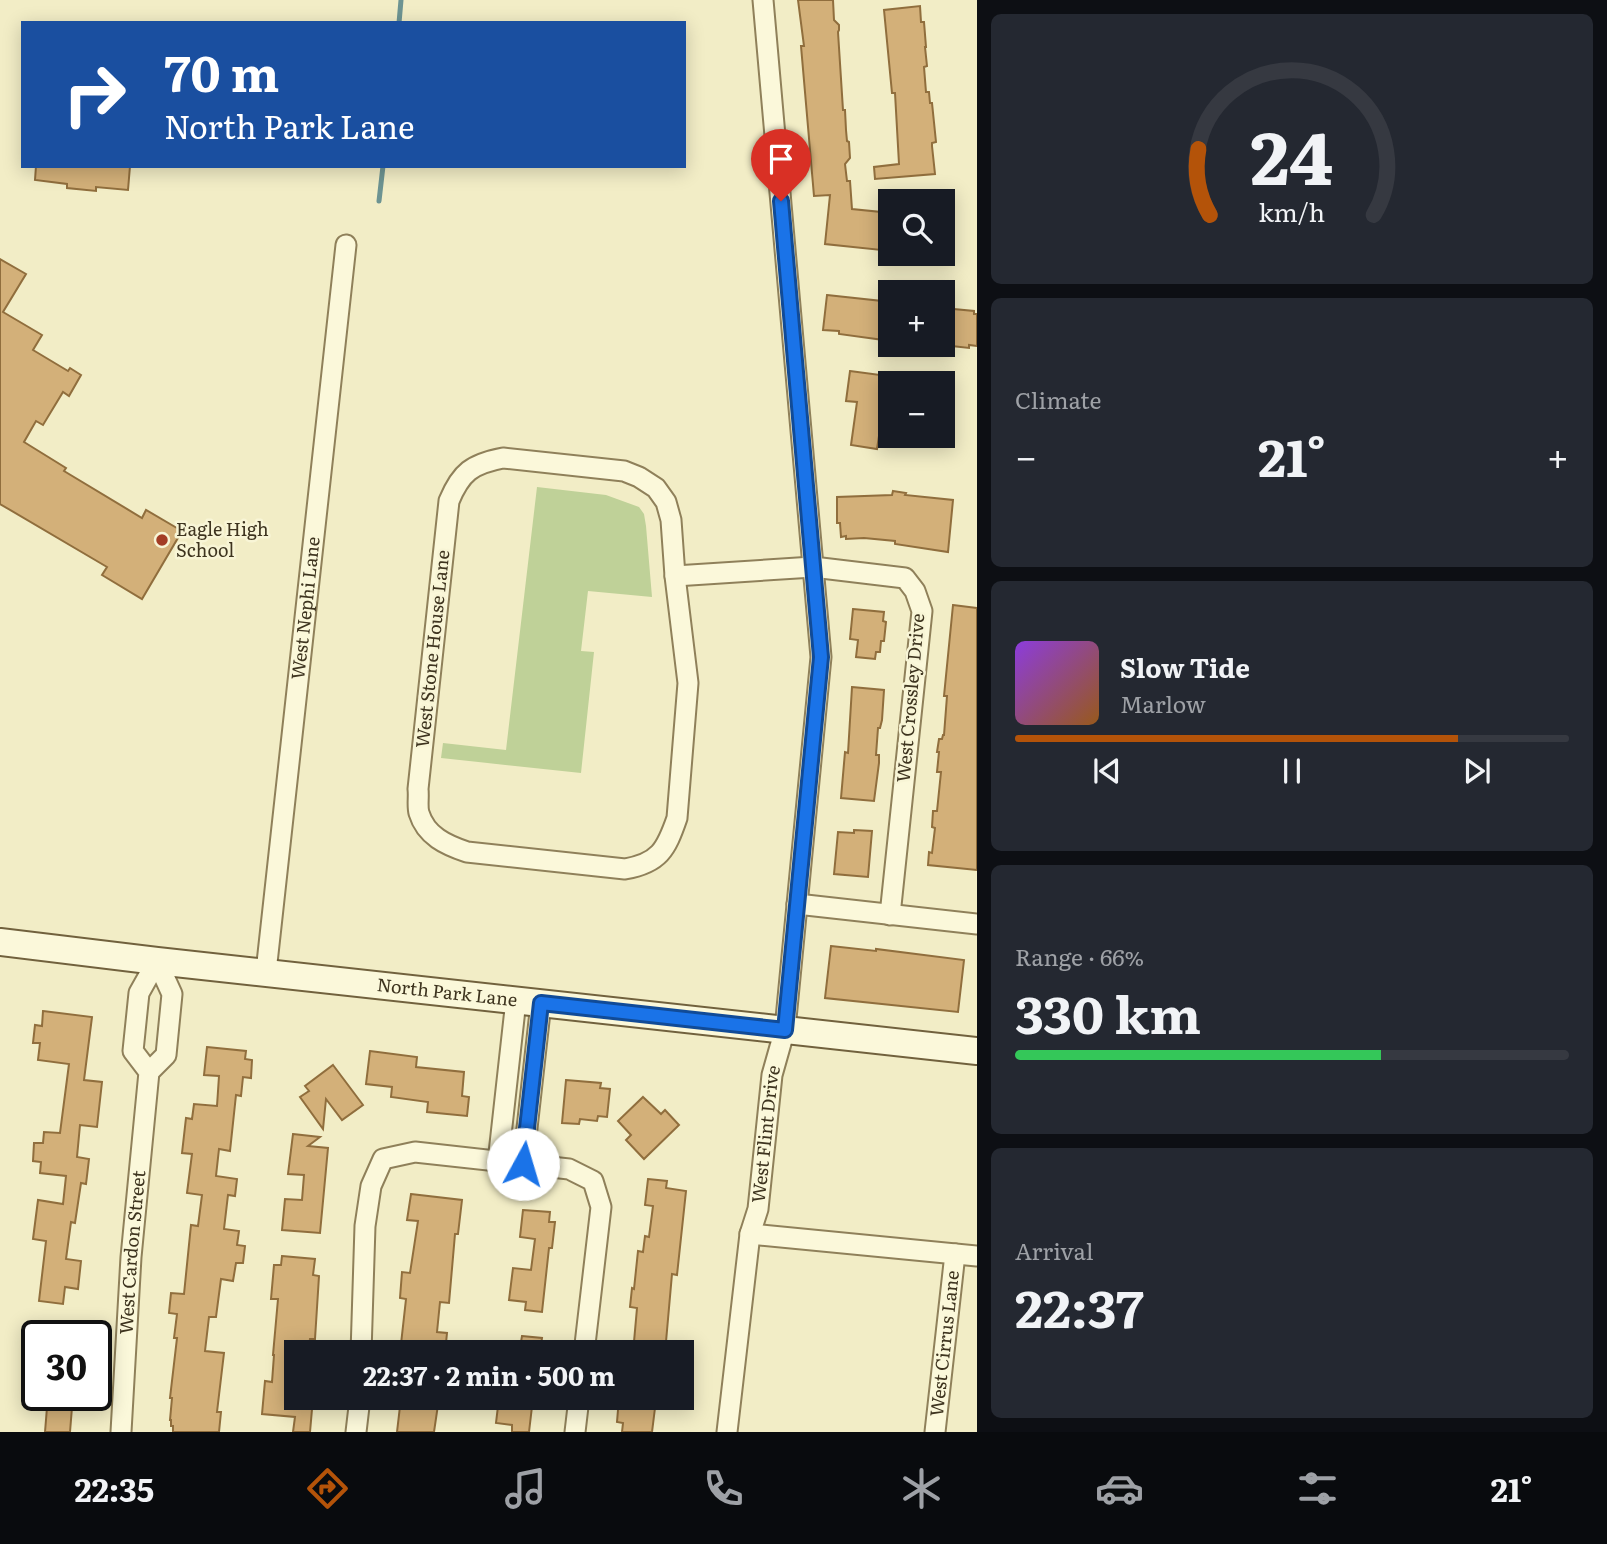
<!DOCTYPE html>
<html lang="en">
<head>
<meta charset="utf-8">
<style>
  :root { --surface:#171b24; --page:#242831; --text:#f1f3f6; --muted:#9ea1a6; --line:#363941; --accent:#b45309 }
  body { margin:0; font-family:Literata,serif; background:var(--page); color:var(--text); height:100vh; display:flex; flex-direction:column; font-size:26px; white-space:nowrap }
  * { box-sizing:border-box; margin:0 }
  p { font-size:23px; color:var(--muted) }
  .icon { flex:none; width:38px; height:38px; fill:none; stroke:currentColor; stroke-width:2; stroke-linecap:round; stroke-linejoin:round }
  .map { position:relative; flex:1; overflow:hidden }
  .panel { display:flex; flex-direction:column; gap:14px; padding:14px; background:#0d0f14; width:630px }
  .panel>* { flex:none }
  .banner { position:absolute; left:21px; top:21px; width:665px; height:147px; border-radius:0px; box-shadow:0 4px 18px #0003; background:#1a4fa0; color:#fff; overflow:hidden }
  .controls { position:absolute; left:878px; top:189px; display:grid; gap:14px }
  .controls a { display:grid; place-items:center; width:77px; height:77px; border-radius:0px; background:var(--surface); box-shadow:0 4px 18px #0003; font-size:35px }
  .speed { position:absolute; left:21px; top:1320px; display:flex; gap:14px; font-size:35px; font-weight:700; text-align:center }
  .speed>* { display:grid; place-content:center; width:91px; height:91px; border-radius:50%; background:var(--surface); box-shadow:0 4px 18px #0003; line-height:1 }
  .speed .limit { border:4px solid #111; border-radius:10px; background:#fff; color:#111 }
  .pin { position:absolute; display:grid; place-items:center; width:60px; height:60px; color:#fff; margin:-72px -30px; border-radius:50% 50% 50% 0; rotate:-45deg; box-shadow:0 0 7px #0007 }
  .pin .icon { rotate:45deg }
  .me { position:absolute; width:77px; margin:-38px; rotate:6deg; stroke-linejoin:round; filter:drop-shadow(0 0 5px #0008) }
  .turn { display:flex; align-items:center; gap:24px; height:147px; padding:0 28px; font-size:32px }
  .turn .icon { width:91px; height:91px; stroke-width:2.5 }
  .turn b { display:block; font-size:49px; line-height:60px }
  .big { font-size:52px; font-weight:700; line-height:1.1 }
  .panel .widget { flex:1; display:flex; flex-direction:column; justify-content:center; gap:10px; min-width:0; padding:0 24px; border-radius:10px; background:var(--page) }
  .panel .dial { align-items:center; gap:0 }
  .dial svg { height:182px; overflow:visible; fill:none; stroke:var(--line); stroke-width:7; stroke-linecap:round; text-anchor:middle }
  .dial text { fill:var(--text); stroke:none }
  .song { display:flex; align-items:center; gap:21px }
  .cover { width:84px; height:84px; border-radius:10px; background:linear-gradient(135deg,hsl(270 70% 55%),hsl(30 70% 35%)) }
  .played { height:7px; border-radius:4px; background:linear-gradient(90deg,var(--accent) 80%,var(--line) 80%) }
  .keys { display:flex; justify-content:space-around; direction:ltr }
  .heat { display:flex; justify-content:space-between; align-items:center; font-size:38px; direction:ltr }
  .charge { height:10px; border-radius:5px; background:linear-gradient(90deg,#34c759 66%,var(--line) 0) }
  .trip { position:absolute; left:284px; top:1340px; width:410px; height:70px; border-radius:0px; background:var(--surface); box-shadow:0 4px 18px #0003; font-weight:700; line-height:70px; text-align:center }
  .dock { display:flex; height:112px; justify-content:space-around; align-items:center; background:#090b0e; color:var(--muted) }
  .dock .icon { width:49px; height:49px }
  .dock .current { color:var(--accent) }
  .dock b { font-size:32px; color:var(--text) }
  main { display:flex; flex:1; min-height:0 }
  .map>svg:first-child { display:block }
  .green { fill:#bfd198 }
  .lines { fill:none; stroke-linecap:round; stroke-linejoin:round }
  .stream { stroke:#6d9492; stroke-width:5 }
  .building { fill:#d3b079; stroke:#906e3d; stroke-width:2 }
  .street-casing { stroke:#8f805a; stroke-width:23 }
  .secondary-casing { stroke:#71613d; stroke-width:30 }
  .street { stroke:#fbf8da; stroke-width:19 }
  .secondary { stroke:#fbf8da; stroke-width:26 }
  .route-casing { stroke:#114b97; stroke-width:18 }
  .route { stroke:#1a73e8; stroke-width:12 }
  .poi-dot { fill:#a33d25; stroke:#f8f5d6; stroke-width:2.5 }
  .labels { text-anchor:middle; stroke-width:5; stroke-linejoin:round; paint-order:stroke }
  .poi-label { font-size:18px; fill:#3e341f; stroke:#f8f5d6; text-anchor:start }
  .street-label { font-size:18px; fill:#3e341f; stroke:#f8f5d6 }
</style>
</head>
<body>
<main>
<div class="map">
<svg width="977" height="1432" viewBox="0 0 977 1432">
  <rect width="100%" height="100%" fill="#f2edc6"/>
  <polygon class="green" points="537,487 606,495 639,507 644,514 646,526 652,597 588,591 581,651 594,652 581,773 441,758 443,743 506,750"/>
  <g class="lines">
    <g class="stream">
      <polyline points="399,23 401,0"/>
      <polyline points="379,201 383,166"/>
    </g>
  </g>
  <g class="building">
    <polygon points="798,0 833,0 834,20 839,25 839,30 838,32 843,110 845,110 846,130 847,141 849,142 850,158 845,164 847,181 850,181 852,209 891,213 891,248 881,247 881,250 825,244 830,195 814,196 801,46 804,46"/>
    <polygon points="920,6 921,22 924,22 926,47 925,47 927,66 924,67 926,92 929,92 930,103 932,103 936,142 932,143 932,146 935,174 875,179 874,167 899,164 895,93 892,93 884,10"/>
    <polygon points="36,166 130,166 128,190 96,187 96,191 67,188 67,184 35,180"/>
    <polygon points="0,259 26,274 3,312 42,335 33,350 68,371 70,368 81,375 69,396 63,392 43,425 36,421 24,442 66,468 64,471 142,518 146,510 182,531 142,599 102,575 107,567 0,504"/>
    <polygon points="827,295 891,302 891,341 839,334 839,331 823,330"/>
    <polygon points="943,308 974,311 974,314 977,314 977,346 969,345 969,348 943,345"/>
    <polygon points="850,371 888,376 886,386 891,386 891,411 883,410 877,449 851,445 857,402 846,401"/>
    <polygon points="893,491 906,493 905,495 953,500 948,552 895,544 895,541 864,538 846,539 846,536 841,537 840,523 837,523 837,497 892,495"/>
    <polygon points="953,605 977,608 977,870 928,865 929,852 932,853 935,828 932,827 933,811 937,811 941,772 937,772 939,752 937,752 939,739 942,739 943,735 944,735 947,696 944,696"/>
    <polygon points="853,609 884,612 883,621 886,622 884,641 881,641 880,652 876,652 875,659 856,657 858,640 850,639"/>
    <polygon points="852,687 884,690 882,720 880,728 878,728 876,755 879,755 879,763 874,801 841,798 845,752 848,753"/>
    <polygon points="854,830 872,831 868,877 834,874 838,832 854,833"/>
    <polygon points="831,946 876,951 876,949 964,960 958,1012 825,998"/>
    <polygon points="43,1011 92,1017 84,1080 102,1082 97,1127 80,1125 77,1157 89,1159 86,1184 81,1183 75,1223 71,1222 66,1259 81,1261 78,1289 65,1287 63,1304 39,1301 46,1241 33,1239 38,1200 63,1204 66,1176 40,1173 41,1162 33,1161 34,1143 43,1143 44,1132 60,1133 69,1064 38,1060 40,1043 33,1043 35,1025 42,1026"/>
    <polygon points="207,1047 246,1051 245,1059 252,1060 251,1078 243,1077 241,1096 236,1095 230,1151 219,1149 216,1176 237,1179 235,1196 228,1195 224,1229 239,1231 237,1245 245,1246 243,1263 236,1263 233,1281 221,1279 216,1317 209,1317 205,1351 224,1353 217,1412 221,1412 219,1432 173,1432 173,1426 171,1426 171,1420 170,1420 172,1398 170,1398 177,1338 174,1338 177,1314 169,1313 171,1293 184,1294 191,1225 198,1226 202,1195 187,1193 192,1154 182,1153 186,1118 192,1119 194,1104 217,1106 219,1076 204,1075"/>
    <polygon points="370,1051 417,1057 416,1067 464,1072 462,1096 469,1097 467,1116 427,1112 428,1102 391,1097 392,1087 366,1084"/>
    <polygon points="333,1065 363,1105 342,1120 326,1099 323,1129 300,1097 309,1091 305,1086"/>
    <polygon points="566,1080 601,1083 600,1088 610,1089 607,1117 598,1116 597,1121 580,1119 579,1124 562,1123"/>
    <polygon points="643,1097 661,1114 665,1110 679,1125 644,1159 626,1140 631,1135 618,1121"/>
    <polygon points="293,1134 320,1137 308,1146 328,1148 320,1233 282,1230 285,1199 302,1200 304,1175 288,1174"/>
    <polygon points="648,1179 667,1181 666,1188 686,1191 677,1275 672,1274 665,1353 633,1353 637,1308 630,1307 632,1288 634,1289 638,1251 643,1252 645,1236 649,1237 653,1206 645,1205"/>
    <polygon points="411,1194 462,1200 458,1234 455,1234 449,1303 440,1302 437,1332 447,1333 445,1353 400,1353 406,1299 400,1298 402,1272 410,1273 418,1221 407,1220"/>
    <polygon points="523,1210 550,1212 549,1222 555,1222 552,1248 549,1248 542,1312 525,1310 526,1302 509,1300 513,1268 531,1270 535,1239 520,1237"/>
    <polygon points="282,1256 315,1259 313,1275 319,1276 315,1339 310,1339 308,1353 296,1353 296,1398 313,1398 310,1432 293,1432 295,1417 262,1414 265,1381 272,1382 274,1355 273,1355 278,1299 271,1299 274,1265 281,1265"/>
    <polygon points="522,1336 542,1338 540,1353 519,1353"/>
    <polygon points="28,1359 37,1360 37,1401 23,1400"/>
    <polygon points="48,1395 73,1395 70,1432 45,1432"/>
    <polygon points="401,1398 439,1398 434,1432 397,1432"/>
    <polygon points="499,1398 533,1398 529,1432 512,1432 512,1425 496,1423"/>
    <polygon points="619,1398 638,1398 638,1406 655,1408 652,1432 622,1432 623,1423 617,1422"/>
  </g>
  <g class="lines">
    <defs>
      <g id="street">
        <path d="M503 458 624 471 639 477 656 488 666 502 671 520 675 576 688 683 677 818C666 850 659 863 625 869L467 852C446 845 426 836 419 813 417 806 419 797 418 789L449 501C461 472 472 464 503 458Z"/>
        <polyline points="675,576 813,567 905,578 915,591 922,611 890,915"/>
        <polyline points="797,904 977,924"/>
        <path id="s1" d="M266 972 346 245"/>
        <polyline points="498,1162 516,1000"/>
        <polyline points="523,1164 541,1003"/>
        <polyline points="750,1234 977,1256"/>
        <polyline points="361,1353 365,1226 371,1186 383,1159 415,1152 569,1169 593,1181 601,1207 584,1353"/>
        <path id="s2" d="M121 1432 131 1257 149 1072 166 1055 172 994 157 961 139 993 133 1051 149 1072"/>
        <polyline points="356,1432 360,1398"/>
        <polyline points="575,1432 579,1398"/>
        <path id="s3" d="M727 1432 750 1234 758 1209 772 1075 785 1029 821 657 763 0"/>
        <path id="s4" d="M935 1432 955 1254"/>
      </g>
      <g id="secondary">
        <path id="s5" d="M0 942 157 961 977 1051"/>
      </g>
    </defs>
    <use href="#street" class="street-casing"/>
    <use href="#secondary" class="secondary-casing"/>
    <use href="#street" class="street"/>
    <use href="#secondary" class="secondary"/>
  </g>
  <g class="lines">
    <defs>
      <polyline id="route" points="523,1164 541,1003 785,1030 821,657 781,201"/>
    </defs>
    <use href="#route" class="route-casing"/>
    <use href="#route" class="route"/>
  </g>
  <circle class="poi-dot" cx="162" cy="540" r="7"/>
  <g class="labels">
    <g class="poi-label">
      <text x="176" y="536">Eagle High<tspan x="176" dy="21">School</tspan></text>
    </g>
    <g class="street-label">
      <text dy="6" stroke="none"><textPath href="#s1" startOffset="366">West Nephi Lane</textPath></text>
      <text transform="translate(433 649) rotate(-84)" y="6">West Stone House Lane</text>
      <text transform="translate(911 698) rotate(-85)" y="6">West Crossley Drive</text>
      <text dy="6" stroke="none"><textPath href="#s5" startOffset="450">North Park Lane</textPath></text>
      <text dy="6" stroke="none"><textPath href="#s3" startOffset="301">West Flint Drive</textPath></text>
      <text dy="6" stroke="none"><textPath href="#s2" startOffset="180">West Cardon Street</textPath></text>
      <text dy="6" stroke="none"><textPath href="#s4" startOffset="89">West Cirrus Lane</textPath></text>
    </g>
  </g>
</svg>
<div class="controls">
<a><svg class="icon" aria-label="search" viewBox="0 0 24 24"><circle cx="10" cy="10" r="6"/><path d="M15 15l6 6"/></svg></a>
<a>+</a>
<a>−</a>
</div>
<div class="speed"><div class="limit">30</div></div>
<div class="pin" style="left:781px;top:201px;background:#d93025"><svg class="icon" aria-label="arrive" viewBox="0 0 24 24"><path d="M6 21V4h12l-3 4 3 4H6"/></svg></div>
<svg class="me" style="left:523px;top:1164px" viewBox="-20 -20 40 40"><circle r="19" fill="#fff"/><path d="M0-13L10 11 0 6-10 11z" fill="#1a73e8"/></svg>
<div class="trip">22:37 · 2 min · 500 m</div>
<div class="banner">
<div class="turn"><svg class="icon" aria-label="right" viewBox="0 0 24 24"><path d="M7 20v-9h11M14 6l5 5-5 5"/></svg><div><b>70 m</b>North Park Lane</div></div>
</div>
</div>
<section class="panel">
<div class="widget dial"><svg viewBox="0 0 100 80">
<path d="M14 69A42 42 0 1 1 86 69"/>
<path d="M14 69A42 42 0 0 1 9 40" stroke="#b45309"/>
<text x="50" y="56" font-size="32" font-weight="700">24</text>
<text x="50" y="72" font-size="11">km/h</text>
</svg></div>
<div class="widget"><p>Climate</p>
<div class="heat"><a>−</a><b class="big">21°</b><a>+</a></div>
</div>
<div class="widget">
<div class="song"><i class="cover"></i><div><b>Slow Tide</b><p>Marlow</p></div></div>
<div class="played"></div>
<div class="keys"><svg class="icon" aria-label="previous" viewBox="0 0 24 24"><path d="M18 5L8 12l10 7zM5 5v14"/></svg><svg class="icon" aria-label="pause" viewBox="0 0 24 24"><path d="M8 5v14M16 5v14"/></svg><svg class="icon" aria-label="next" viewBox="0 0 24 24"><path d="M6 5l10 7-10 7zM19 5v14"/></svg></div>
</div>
<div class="widget"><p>Range · 66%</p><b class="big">330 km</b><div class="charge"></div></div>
<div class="widget"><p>Arrival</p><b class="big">22:37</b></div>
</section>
</main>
<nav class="dock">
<b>22:35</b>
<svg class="icon current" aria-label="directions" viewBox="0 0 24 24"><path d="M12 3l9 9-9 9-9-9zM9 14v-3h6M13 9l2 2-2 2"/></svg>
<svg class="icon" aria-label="music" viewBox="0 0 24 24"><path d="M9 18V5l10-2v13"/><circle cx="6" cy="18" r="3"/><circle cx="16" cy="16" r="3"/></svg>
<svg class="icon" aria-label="phone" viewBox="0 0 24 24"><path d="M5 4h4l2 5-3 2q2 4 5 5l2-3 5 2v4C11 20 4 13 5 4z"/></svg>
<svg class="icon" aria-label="climate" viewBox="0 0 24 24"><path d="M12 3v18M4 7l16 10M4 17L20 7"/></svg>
<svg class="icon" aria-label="car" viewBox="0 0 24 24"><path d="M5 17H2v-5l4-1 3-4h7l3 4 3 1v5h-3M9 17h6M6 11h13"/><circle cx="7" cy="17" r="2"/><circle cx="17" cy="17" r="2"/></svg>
<svg class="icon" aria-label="filters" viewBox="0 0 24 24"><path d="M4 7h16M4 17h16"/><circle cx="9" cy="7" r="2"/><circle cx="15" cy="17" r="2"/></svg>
<b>21°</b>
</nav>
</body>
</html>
